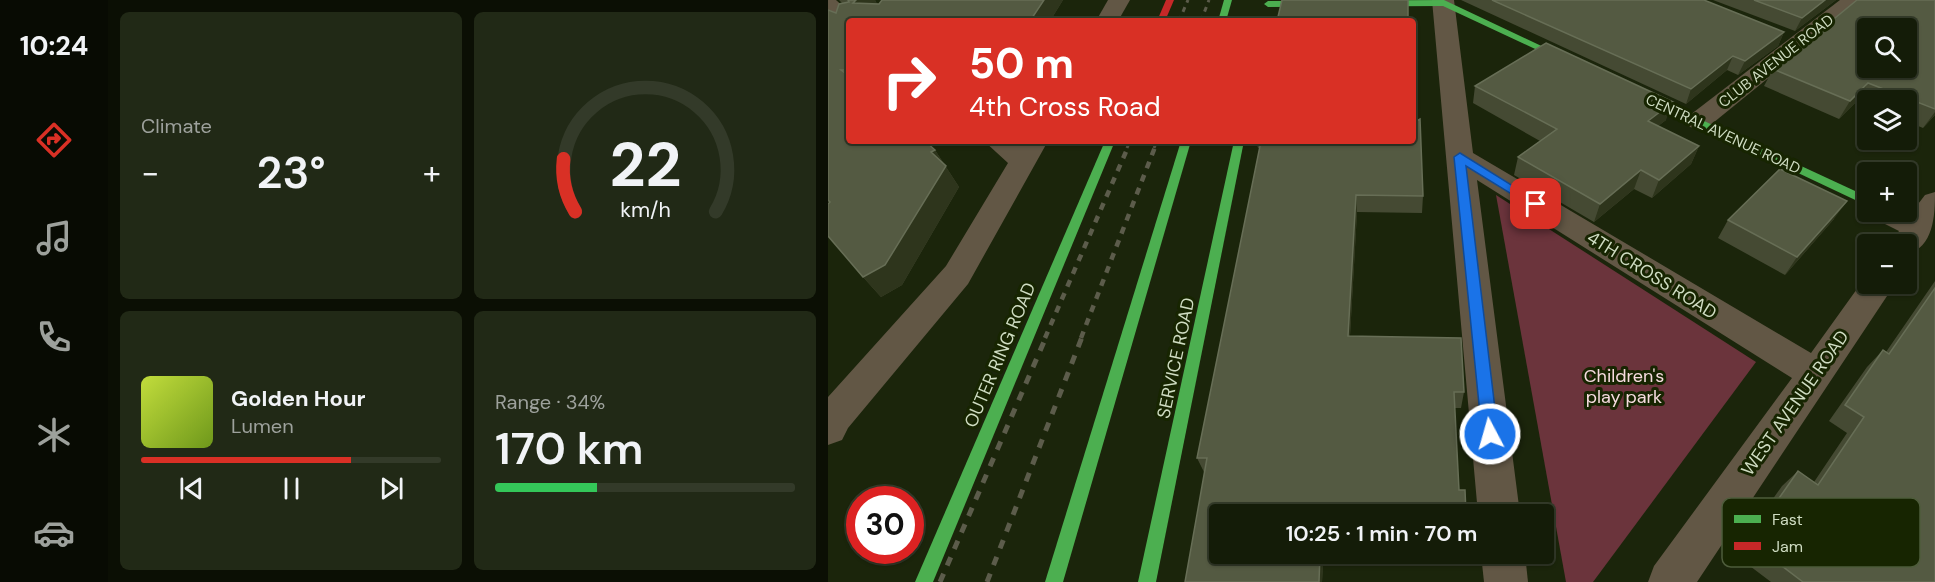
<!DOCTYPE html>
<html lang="en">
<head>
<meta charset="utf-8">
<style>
  :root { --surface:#141c08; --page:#212916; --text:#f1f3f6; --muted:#9da19c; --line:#333a29; --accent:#d93025 }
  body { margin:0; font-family:"DM Sans",sans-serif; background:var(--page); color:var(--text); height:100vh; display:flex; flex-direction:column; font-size:22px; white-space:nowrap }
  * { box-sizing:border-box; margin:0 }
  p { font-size:20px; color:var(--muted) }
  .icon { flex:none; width:33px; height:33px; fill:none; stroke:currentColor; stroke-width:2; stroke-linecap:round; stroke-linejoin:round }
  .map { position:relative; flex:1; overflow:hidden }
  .drawer { display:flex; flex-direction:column; gap:12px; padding:12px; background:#0b0f04; width:720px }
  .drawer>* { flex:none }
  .guide { position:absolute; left:18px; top:18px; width:570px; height:126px; border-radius:6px; box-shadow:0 2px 4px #0004,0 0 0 2px var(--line); background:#d93025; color:#fff; overflow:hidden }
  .tools { position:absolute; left:1029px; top:18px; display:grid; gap:12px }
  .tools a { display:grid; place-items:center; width:60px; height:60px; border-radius:6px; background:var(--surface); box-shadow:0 2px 4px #0004,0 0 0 2px var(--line); font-size:30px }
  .speed { position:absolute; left:18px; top:486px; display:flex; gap:12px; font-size:30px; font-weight:700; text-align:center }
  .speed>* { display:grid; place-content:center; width:78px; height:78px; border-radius:50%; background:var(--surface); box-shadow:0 2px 4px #0004,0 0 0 2px var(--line); line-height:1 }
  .speed .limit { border:9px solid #d22; background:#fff; color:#111 }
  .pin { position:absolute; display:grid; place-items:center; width:51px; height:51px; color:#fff; margin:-26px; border-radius:12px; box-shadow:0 3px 9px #0006 }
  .me { position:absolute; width:66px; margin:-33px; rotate:354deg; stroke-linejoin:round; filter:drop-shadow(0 0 4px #0008) }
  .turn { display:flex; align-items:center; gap:21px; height:126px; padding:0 24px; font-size:27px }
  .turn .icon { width:78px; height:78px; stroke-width:2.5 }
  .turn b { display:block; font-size:42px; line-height:51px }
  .big { font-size:45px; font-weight:600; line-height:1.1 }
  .drawer .tile { flex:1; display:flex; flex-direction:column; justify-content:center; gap:9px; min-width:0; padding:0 21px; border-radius:9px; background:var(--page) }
  .drawer .dial { align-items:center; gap:0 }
  .dial svg { height:156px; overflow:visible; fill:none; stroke:var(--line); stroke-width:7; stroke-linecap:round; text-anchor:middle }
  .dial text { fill:var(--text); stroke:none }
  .song { display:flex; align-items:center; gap:18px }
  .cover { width:72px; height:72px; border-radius:9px; background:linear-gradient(135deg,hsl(70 70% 55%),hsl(80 70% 35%)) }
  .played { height:6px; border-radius:3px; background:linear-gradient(90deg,var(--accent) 70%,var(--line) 70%) }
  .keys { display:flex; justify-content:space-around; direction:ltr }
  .heat { display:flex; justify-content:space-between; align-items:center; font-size:33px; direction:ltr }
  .charge { height:9px; border-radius:4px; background:linear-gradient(90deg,#34c759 34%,var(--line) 0) }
  .drawer .tiles { flex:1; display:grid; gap:12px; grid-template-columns:repeat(2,1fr) }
  .trip { position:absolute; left:381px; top:504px; width:345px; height:60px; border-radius:6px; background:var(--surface); box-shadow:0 2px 4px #0004,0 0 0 2px var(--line); font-weight:600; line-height:60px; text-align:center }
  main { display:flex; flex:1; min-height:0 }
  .dock { display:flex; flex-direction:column; width:108px; justify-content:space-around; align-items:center; background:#080b03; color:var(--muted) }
  .dock .icon { width:42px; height:42px }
  .dock .current { color:var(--accent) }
  .dock b { font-size:27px; color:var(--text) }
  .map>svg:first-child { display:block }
  .green { fill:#6b343c }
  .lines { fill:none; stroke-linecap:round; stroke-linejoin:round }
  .street { fill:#625745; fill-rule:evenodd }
  .fast { fill:#4caf50; fill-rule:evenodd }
  .jam { fill:#c62828; fill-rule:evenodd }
  .rail-far2 { stroke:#5c5c4b; stroke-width:3; stroke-dasharray:5 5; stroke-linecap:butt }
  .rail-far1 { stroke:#5c5c4b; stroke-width:4.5; stroke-dasharray:7 7; stroke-linecap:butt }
  .rail { stroke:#5c5c4b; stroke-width:5; stroke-dasharray:9 9; stroke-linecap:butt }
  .wall { fill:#454a33 }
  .shaded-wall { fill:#2e351c }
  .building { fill:#545a42; stroke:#676e56; stroke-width:1.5; fill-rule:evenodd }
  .route { fill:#1a73e8; stroke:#114b97; stroke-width:1.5 }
  .labels { text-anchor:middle; stroke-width:6; stroke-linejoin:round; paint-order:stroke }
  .far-street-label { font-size:15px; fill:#cfdcc2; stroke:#172501 }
  .street-label { font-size:18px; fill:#cfdcc2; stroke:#172501 }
  .park-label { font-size:18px; fill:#f8dce0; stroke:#172501 }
  .key { fill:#172501; stroke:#4e5c3b; stroke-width:1.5 }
  .key-label { font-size:16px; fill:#cfdcc2 }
</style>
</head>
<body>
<main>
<nav class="dock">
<b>10:24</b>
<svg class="icon current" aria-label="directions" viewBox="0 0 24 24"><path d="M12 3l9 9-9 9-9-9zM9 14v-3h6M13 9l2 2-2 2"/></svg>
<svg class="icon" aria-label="music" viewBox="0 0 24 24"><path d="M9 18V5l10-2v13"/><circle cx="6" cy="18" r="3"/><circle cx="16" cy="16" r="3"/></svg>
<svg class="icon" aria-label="phone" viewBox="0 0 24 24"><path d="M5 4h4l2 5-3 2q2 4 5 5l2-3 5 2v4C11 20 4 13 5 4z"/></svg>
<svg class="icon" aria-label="climate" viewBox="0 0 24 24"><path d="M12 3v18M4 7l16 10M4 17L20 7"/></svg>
<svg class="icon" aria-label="car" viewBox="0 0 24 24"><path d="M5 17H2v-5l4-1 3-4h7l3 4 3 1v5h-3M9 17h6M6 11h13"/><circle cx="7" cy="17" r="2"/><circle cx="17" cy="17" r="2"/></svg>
</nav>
<section class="drawer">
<div class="tiles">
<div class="tile"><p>Climate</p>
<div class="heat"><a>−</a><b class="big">23°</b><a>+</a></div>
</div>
<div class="tile dial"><svg viewBox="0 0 100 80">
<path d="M14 69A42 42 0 1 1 86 69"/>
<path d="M14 69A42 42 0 0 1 8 42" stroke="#d93025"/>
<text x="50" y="56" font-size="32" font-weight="700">22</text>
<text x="50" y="72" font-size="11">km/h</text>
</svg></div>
<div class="tile">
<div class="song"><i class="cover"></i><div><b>Golden Hour</b><p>Lumen</p></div></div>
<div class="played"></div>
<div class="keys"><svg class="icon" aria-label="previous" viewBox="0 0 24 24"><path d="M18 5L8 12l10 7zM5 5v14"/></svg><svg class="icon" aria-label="pause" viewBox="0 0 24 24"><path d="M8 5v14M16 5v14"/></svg><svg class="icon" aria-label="next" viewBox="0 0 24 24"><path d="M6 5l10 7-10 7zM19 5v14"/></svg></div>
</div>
<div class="tile"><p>Range · 34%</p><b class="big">170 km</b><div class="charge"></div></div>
</div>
</section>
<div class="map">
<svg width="1107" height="582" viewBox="0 0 1107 582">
  <rect width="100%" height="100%" fill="#1b250b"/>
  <polygon class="green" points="668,195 928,362 765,582 738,582"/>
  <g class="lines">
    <g class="street">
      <polygon points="0,0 8,0 31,21 21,21 21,30 13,28 0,15"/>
      <polygon points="280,0 302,0 290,21 268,21"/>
      <polygon points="604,0 626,0 645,153 983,353 1039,275 1040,284 1067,284 869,582 820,582 826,566 964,378 649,180 692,514 650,514"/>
      <polygon points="1012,0 1036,0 880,127 871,129 862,127 858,121 862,115"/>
      <polygon points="156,141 186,141 191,145 194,141 220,141 140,284 20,428 14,440 0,445 0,397 118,266 180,163"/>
      <path d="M1107 192C1107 216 1106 247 1078 255V244H1062L1071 231 1047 219 1043 212H1078V209L1084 212 1097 195Z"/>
      <polygon points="653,554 697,554 700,582 656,582"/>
    </g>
    <g class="fast">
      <polygon points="396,0 404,0 398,21 390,21"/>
      <polygon points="616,0 758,67 750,69 615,6 440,7 436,4 440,1"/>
      <polygon points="803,87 1040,197 1040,206 799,92 799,88"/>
      <polygon points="277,141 287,141 105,582 87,582"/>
      <polygon points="353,141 363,141 235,582 217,582"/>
      <polygon points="406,141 416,141 328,582 310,582"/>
    </g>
    <polygon class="jam" points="338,0 346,0 337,21 329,21"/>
    <g class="rail-far2">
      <polyline points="351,21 360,0"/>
      <polyline points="373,21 381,0"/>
      <polyline points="299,148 302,141"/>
      <polyline points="326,148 329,141"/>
    </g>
    <g class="rail-far1">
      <polyline points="217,338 300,147"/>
      <polyline points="253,338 327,147"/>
    </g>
    <g class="rail">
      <polyline points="112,582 218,337"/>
      <polyline points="159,582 254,337"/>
    </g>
  </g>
  <g class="wall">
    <polygon points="11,0 47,0 49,4 51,4 54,0 235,0 222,21 21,21 21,141 107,150 131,187 74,285 53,297 35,277 0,201 0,10 8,13 14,3"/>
    <polygon points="633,0 876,0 956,32 950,46 910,75 899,70 858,104"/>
    <polygon points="885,0 1008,0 967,31"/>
    <polygon points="1107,0 1107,115 1095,128 1078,121 1078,100 1040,100 1040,105 1029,101 1011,119 936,86 945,69"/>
    <polygon points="647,86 838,120 830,126 871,146 863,164 824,198 806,189 766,222 686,175 690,157 712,141 645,103"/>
    <polygon points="587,122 595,196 594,213 529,212 522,336 636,392 633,408 626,408 392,554 641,554 637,566 495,563 494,582 357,582 377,472 376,472 369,458 432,148 430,148 428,141 585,141"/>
    <polygon points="1006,219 957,275 890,238 900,220"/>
    <polygon points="1107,281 1107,582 943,582 906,554 954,486 970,471 986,482 1019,433 1001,421 1039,367 1055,350 1058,352"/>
  </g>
  <g class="shaded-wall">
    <polygon points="28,0 47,0 50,6 25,3"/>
    <polygon points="216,0 235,0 222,21 202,21"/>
    <polygon points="997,0 1008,0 967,31 974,18"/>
    <polygon points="956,32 950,46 910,75 917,61"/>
    <polygon points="905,56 899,70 858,104 863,89"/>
    <polygon points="1040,83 1029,101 1011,119 1022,101"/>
    <polygon points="845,102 838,120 813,139 820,121"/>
    <polygon points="1107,112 1107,115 1095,128"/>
    <polygon points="871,146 863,164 824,198 831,180"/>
    <polygon points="107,150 131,187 74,285 53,297 35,277 103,152"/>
    <polygon points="813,170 806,189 766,222 772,204"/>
    <polygon points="528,195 529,212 521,353 520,336"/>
    <polygon points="1019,201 1006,219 957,275 969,257"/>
    <polygon points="492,554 495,563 494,582 491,582"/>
  </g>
  <g class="building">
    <polygon points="20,0 28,0 25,3 51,4 54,0 216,0 202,21 21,21 21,70 13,70 21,76 21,141 97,141 107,150 103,152 118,166 57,265 35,277 0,236 0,204 2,202 0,200 0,10 8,13 11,4 21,2"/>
    <polygon points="454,0 580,0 580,21 449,21"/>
    <polygon points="664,0 876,0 956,32 917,61 905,56 863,89"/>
    <polygon points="926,0 997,0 974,18"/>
    <path d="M1029 0H1107V109L1040 83 1022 101 945 69ZM1040 28H1078V68H1040Z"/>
    <polygon points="718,43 845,102 820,121 871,146 831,180 813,170 772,204 690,157 729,129 647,86"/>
    <polygon points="585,70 587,122 592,119 595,196 528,195 520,336 633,338 636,392 626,392 631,490 637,490 638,514 392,514 392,554 492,554 491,582 357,582 379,458 369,458 433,141 585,141"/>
    <polygon points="952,169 1019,201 969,257 900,220"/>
    <polygon points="1107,288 1107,582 975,582 921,541 970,471 990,485 1036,417 1017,405 1055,350 1061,354"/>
  </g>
  <polygon class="route" points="632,153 714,204 708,208 703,206 638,166 670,434 668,439 662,441 656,439 654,434 626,157"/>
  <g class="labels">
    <g class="far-street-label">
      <text transform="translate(948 61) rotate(-38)" y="5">CLUB AVENUE ROAD</text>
      <text transform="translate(895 134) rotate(25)" y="5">CENTRAL AVENUE ROAD</text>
    </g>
    <g class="street-label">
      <text transform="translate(824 275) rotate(32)" y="6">4TH CROSS ROAD</text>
      <text transform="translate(172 355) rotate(-67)" y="6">OUTER RING ROAD</text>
      <text transform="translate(348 358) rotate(-78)" y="6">SERVICE ROAD</text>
      <text transform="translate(967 403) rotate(-55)" y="6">WEST AVENUE ROAD</text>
    </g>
    <g class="park-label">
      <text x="796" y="382">Children's<tspan x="796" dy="21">play park</tspan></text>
    </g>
  </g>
  <rect x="894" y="498" width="198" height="69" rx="9" class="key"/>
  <rect x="906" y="515" width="27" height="8" fill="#4caf50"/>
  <rect x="906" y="542" width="27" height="8" fill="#c62828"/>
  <g class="key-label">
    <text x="944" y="525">Fast</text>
    <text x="944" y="552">Jam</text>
  </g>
</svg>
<div class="tools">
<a><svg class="icon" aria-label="search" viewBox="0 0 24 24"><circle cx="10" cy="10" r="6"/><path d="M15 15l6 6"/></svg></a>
<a><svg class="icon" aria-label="layers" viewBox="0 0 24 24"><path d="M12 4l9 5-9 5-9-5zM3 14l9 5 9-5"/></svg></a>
<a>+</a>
<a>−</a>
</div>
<div class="speed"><div class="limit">30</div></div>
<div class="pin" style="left:708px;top:204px;background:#d93025"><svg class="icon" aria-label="arrive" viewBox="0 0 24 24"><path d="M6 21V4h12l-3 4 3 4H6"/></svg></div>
<svg class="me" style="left:662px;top:434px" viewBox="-20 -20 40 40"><circle r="17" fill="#1a73e8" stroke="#fff" stroke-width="3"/><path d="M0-11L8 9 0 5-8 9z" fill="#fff"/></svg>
<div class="trip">10:25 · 1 min · 70 m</div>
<div class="guide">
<div class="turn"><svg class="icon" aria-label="right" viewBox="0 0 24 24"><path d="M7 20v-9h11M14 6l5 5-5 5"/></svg><div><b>50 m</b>4th Cross Road</div></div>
</div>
</div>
</main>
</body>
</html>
